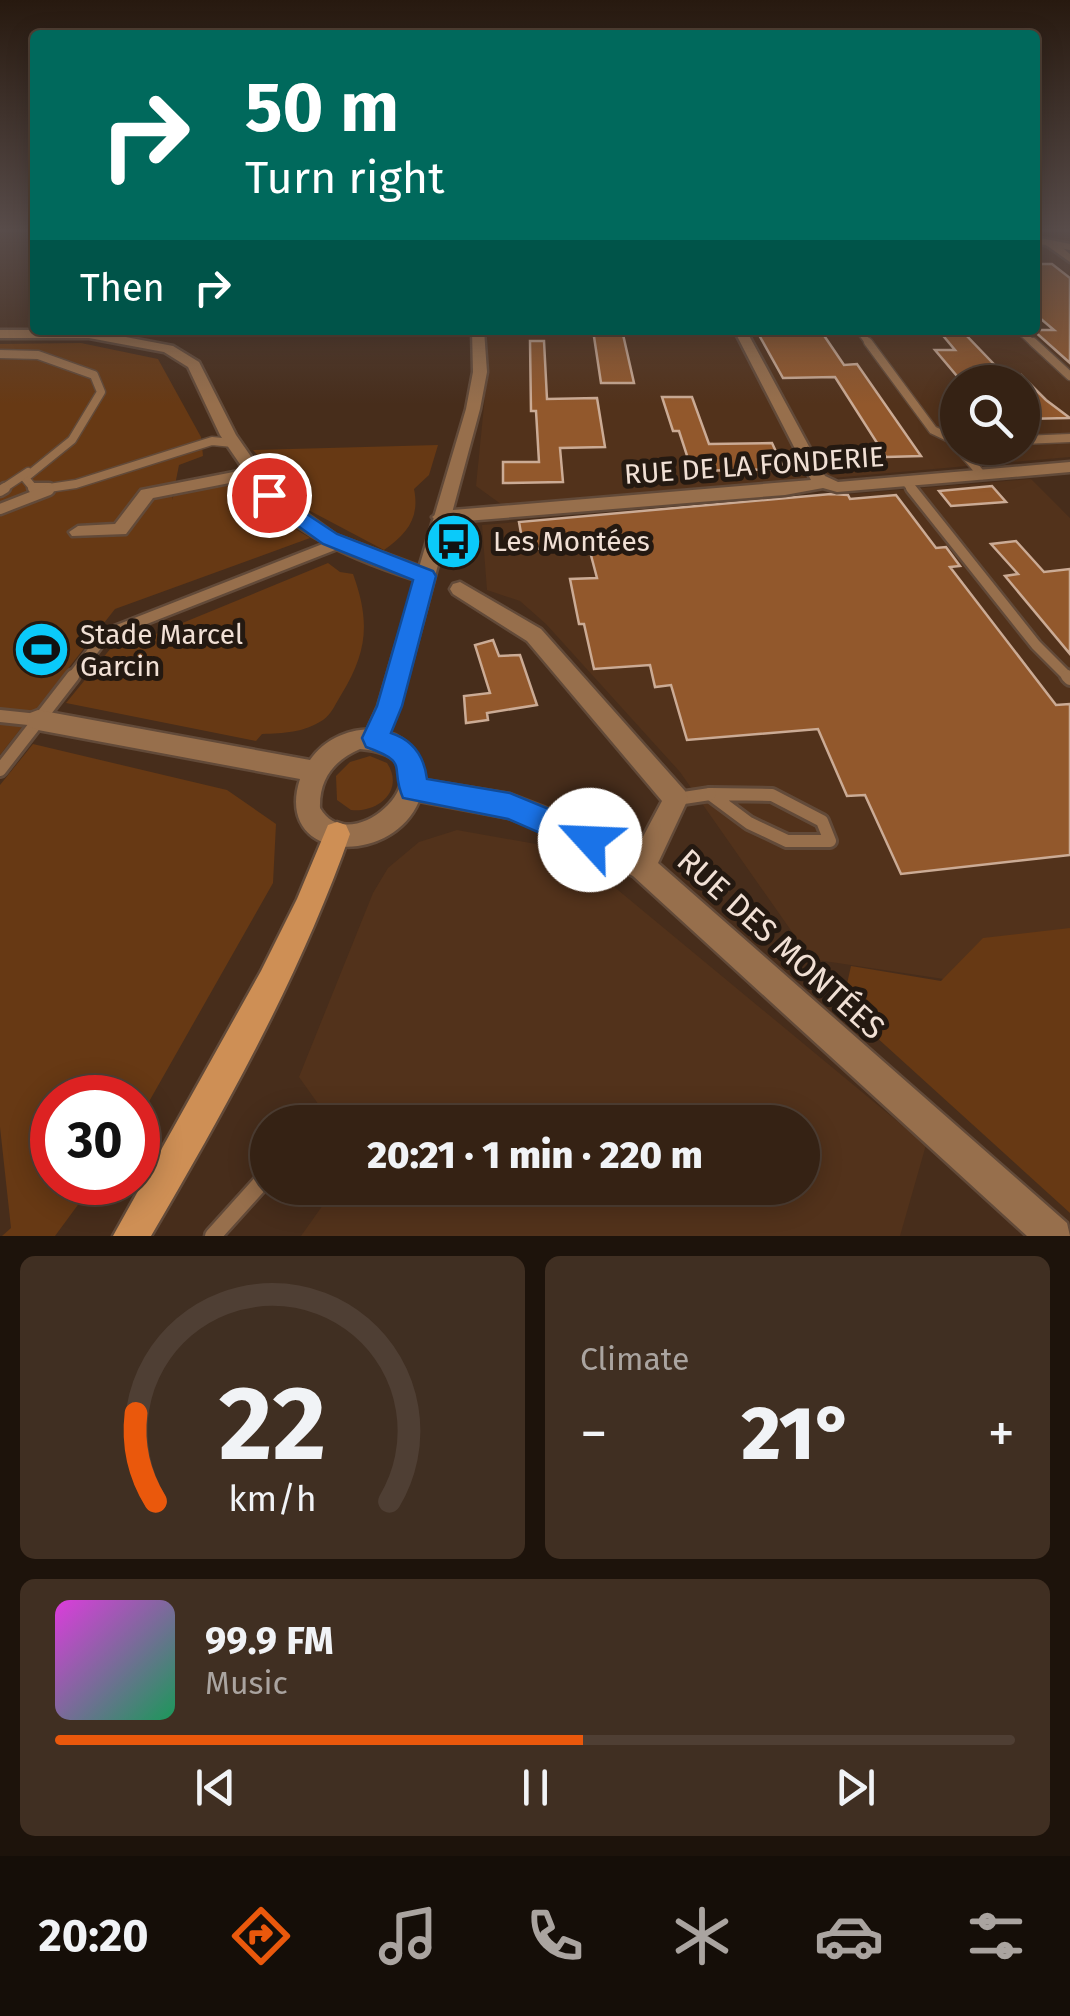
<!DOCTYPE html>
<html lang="en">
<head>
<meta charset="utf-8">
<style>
  :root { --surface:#352214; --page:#402f22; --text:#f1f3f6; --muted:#aaa4a0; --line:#4f3f34; --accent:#ea580c }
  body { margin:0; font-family:"Fira Sans",sans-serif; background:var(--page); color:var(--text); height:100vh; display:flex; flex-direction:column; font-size:38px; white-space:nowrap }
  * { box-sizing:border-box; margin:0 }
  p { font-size:32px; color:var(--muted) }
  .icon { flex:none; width:55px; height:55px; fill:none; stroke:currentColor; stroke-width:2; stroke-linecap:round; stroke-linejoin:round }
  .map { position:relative; height:1236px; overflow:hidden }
  .panel { display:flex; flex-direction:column; gap:20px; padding:20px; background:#1d130b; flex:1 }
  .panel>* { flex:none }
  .top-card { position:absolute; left:30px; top:30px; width:1010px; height:305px; border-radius:10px; box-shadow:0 5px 25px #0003,0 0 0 2px var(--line); background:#00695c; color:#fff; overflow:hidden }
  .fabs { position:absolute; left:940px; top:365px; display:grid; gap:20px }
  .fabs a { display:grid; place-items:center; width:100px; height:100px; border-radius:50%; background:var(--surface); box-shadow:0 5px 25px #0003,0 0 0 2px var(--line); font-size:50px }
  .speed { position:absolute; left:30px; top:1075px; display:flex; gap:20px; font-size:50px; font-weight:700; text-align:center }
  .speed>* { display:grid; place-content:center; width:130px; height:130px; border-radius:50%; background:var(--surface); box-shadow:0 5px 25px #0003,0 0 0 2px var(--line); line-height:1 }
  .speed .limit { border:15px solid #d22; background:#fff; color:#111 }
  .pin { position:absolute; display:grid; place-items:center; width:85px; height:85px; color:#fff; margin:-42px; border:5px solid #fff; border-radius:50%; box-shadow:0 2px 10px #0007 }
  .me { position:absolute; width:110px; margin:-55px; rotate:295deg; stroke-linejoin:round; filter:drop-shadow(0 0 8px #0008) }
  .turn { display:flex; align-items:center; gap:35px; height:210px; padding:0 50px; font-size:45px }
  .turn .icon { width:130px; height:130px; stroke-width:2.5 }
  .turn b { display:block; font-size:70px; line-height:85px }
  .then { display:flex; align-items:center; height:95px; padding:0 50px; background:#0003; gap:20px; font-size:38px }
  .big { font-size:75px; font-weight:800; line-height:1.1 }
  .panel .card { flex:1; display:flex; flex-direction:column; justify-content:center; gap:15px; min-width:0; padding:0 35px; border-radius:15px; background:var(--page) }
  .panel .dial { align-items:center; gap:0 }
  .dial svg { height:260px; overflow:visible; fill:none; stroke:var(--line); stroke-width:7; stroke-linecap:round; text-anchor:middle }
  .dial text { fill:var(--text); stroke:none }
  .song { display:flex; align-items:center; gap:30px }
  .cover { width:120px; height:120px; border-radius:15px; background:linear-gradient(135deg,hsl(300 70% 55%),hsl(150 70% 35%)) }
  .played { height:10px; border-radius:5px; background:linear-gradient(90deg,var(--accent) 55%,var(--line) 55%) }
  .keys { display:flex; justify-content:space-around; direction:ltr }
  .heat { display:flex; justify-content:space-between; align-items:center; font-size:55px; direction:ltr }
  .panel .tiles { flex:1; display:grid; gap:20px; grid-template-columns:1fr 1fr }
  .card:last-child { grid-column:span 2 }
  .trip { position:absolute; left:250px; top:1105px; width:570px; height:100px; border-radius:50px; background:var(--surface); box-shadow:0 5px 25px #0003,0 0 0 2px var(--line); font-weight:800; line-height:100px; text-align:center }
  .menu { display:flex; height:160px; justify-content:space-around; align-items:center; background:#150e08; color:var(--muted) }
  .menu .icon { width:70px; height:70px }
  .menu .selected { color:var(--accent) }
  .menu b { font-size:45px; color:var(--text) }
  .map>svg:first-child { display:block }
  .built { fill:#52321b; fill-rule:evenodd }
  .green { fill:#673914 }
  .building { fill:#92582c; stroke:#cbab95; stroke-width:2.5 }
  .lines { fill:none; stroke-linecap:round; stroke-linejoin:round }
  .service-far4-casing { stroke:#624a39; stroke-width:9 }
  .service-far3-casing { stroke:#624a39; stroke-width:11 }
  .service-far2-casing { stroke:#624a39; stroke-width:15 }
  .service-far1-casing { stroke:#624a39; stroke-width:18 }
  .service-casing { stroke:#624a39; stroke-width:21 }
  .minor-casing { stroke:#624a39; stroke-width:5 }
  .tertiary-casing { stroke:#624a39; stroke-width:5 }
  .secondary-casing { stroke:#624a39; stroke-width:5 }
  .service-far4 { stroke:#976f4c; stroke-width:6 }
  .service-far3 { stroke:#976f4c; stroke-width:8 }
  .service-far2 { stroke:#976f4c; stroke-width:10 }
  .service-far1 { stroke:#976f4c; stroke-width:12 }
  .service { stroke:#976f4c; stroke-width:16 }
  .minor { fill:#976f4c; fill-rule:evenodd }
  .tertiary { fill:#976f4c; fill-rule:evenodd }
  .secondary { fill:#ce8f55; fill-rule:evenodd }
  .route { fill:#1a73e8; stroke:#114b97; stroke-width:2.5 }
  .labels { text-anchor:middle; stroke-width:10; stroke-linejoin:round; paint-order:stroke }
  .street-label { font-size:28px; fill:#f1e0d5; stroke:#241911 }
  .poi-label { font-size:28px; fill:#f1e0d5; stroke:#241911; text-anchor:start }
  .near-street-label { font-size:32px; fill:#f1e0d5; stroke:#241911 }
</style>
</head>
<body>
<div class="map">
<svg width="1070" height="1236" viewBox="0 0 1070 1236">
  <rect width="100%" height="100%" fill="#472d1b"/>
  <g class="built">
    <path d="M1035 235 1070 237V457L505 507 476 486 488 365 487 330H1035ZM958 382H1022V448H958Z"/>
    <polygon points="1031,479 1070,518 1070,998 811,959 680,772 546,624 520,601 487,590 482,525"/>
    <polygon points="457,830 536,844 595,871 926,1145 900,1236 301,1236 335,1188 802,1188 802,1122 331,1122 299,1077 373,893 388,868 419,842"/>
  </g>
  <g class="green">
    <polygon points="81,343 158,359 201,437 203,456 179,465 172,500 175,492 245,481 287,524 310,538 115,609 0,755 0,344"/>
    <path d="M438 445 429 475 414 489C420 518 407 534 384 550L299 505 298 485 277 478 253 450Z"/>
    <path d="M328 563 340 572 353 574C370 621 368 651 341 695 336 703 331 715 323 720 303 733 284 733 262 734L256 741 66 703 120 637 124 647Z"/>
    <polygon points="33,744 227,790 276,824 273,883 138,1121 138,1098 52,1098 52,1182 94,1183 55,1236 2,1236 11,1228 0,1127 0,785"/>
    <path d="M370 756 387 763C405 790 378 813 351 810L337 800 336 776 350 762Z"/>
    <polygon points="1070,928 1070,1213 842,1006 851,966 941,981 983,938"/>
  </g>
  <g class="building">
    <polygon points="1035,264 1052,264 1070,278 1070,363 1033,330 1054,330 1035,314"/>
    <polygon points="593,330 622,330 634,383 601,383"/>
    <polygon points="940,332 963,332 1011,382 962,382 935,350 955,350"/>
    <polygon points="823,334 844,365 857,364 921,456 886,457 835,377 783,378 759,335"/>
    <polygon points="530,341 544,341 547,399 597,398 605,447 560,448 563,482 503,483 503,462 539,462 536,411 531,411"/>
    <polygon points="1022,376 1046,400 1070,418 1022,419"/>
    <polygon points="662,397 692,397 709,444 772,443 784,469 692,471 679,431 673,431"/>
    <polygon points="992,486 1006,502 951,506 939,491"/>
    <polygon points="831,494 848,495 850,499 896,495 936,548 946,547 960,566 950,567 1056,705 1070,704 1070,855 901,874 865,795 847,796 818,729 687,740 671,685 655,687 650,665 594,669 584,624 579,624 570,579 597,578 588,544 524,550 519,522"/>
    <polygon points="1016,541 1044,572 1070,569 1070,654 1005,576 1018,574 991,544"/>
    <polygon points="493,640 499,656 520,655 537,705 487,713 488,720 466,723 464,696 490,693 475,645"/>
  </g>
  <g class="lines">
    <defs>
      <g id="service-far4">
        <polyline points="859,330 870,345"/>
        <polyline points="1019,330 1035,345"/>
      </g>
      <g id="service-far3">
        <polyline points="868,342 933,430 958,442"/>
        <polyline points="1033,342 1070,376"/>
        <polyline points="0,354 38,355 94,375 101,392 72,440 25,478 35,490 76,484 212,441 233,443"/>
        <polyline points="1022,440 1070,438"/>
        <polyline points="959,448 982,475"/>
        <polyline points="906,482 913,490"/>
        <polyline points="1,490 28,472"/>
      </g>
      <g id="service-far2">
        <polyline points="33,488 49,488"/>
        <polyline points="911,488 1036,645 1070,679"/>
        <polyline points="0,491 5,488"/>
        <polyline points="0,509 49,490"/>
        <polyline points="71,679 105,635 339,543"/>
      </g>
      <g id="service-far1">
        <polyline points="1067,676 1070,679"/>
        <polyline points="0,716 38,720"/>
        <polyline points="0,770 73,676"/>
        <polygon points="710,794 772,795 822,821 830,841 787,841 749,823"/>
        <polyline points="677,799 710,794"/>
      </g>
      <polyline id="service" points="213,1236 268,1175"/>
      <g id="minor">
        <polygon points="1046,241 1054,241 1070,254 1070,262 1046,245"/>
        <path d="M0 330H89L173 346 199 362 236 435 275 491 336 535 432 571 434 576 425 583C362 563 287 535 250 479L153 498 126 534 72 536 69 532 78 526 115 524 141 490 244 470 220 435 188 367 164 352 89 338H0Z"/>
        <polygon points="734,330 746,330 825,476 838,482 1070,462 1070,472 837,492 823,488 785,495 441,523 432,517 441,511 811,480"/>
        <path d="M460 582 541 629 685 791 688 799 658 863 1067 1223 1070 1236H1027L633 876 554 836 509 818 419 801C391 868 273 862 300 779L38 730 30 727 27 720 30 713 38 710 310 760C341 715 419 718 424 780L510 794 572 818 636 850 662 801 527 641 453 594 450 589 453 584ZM360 749C460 757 353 865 320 808 319 779 334 760 360 749Z"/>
      </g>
      <g id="tertiary">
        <polygon points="1035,237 1070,244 1070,250 1035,243"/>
        <polygon points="472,330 484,330 487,372 480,409 400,706 383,746 375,749 367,746 363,739 378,706 466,409 473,372"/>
      </g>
      <path id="secondary" d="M337 822 346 825 350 834C301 974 226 1108 151 1236H113L261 971 297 899 328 825Z"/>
    </defs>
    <use href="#service-far4" class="service-far4-casing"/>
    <use href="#service-far3" class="service-far3-casing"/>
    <use href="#service-far2" class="service-far2-casing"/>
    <use href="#service-far1" class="service-far1-casing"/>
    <use href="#service" class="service-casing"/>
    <use href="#minor" class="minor-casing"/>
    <use href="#tertiary" class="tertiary-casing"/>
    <use href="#secondary" class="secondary-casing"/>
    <use href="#service-far4" class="service-far4"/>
    <use href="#service-far3" class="service-far3"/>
    <use href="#service-far2" class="service-far2"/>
    <use href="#service-far1" class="service-far1"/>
    <use href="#service" class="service"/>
    <use href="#minor" class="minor"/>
    <use href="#tertiary" class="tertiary"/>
    <use href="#secondary" class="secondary"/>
  </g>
  <linearGradient id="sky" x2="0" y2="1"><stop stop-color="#27190f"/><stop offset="0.57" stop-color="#584c4a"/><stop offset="1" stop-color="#584c4a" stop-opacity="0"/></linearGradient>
  <rect width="1070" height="404" fill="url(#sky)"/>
  <path class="route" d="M269 489 337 534 433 571 436 576 402 706 391 733C413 740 424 755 427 779L510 793 600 830 604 840 600 851 590 855 508 819 403 798C389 766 411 763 366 747L362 738 377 706 413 580 323 544 262 500 259 495Z"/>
  <defs>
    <symbol id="bus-disc" viewBox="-11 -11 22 22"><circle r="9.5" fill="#0acafa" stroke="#241911"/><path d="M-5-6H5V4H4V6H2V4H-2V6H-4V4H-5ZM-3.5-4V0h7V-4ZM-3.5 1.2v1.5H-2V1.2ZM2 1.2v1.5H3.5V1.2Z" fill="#111"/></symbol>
    <symbol id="stadium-disc" viewBox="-11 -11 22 22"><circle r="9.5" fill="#0acafa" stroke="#241911"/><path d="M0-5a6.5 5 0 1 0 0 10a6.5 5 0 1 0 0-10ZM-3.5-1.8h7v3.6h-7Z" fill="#111"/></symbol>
  </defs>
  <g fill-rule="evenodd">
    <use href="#bus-disc" x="422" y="510" width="63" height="63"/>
    <use href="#stadium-disc" x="10" y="618" width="63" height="63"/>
  </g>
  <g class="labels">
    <g class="street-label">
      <text transform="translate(754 465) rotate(-4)" y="10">RUE DE LA FONDERIE</text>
    </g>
    <g class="poi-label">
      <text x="493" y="551">Les Montées</text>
      <text x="80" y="644">Stade Marcel<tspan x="80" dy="32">Garcin</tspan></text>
    </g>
    <g class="near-street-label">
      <text transform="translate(781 944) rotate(42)" y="11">RUE DES MONTÉES</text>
    </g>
  </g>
</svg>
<div class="fabs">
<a><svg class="icon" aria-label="search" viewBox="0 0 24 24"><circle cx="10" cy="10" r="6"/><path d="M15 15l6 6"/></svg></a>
</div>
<div class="speed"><div class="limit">30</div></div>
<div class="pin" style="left:269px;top:495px;background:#d93025"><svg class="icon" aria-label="arrive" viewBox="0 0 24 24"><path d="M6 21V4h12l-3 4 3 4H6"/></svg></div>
<svg class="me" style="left:590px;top:840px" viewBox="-20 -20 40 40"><circle r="19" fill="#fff"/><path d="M0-13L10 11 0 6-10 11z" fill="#1a73e8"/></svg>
<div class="trip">20:21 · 1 min · 220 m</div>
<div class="top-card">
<div class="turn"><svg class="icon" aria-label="right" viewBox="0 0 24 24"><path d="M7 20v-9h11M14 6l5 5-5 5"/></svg><div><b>50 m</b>Turn right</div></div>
<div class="then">Then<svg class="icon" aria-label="right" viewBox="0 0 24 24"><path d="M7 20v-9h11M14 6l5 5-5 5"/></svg></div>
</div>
</div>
<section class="panel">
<div class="tiles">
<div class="card dial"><svg viewBox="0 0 100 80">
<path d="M14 69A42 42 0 1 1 86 69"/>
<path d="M14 69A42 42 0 0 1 8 42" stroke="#ea580c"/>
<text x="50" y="56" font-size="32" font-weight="700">22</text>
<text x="50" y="72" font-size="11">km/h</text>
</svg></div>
<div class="card"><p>Climate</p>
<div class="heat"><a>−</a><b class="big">21°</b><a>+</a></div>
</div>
<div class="card">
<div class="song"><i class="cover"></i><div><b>99.9 FM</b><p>Music</p></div></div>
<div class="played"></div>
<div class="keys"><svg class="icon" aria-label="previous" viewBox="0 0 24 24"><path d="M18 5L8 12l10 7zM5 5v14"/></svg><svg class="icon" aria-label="pause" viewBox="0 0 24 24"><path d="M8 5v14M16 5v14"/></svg><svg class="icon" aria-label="next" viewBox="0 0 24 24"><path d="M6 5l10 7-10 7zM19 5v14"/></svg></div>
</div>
</div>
</section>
<nav class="menu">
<b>20:20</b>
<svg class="icon selected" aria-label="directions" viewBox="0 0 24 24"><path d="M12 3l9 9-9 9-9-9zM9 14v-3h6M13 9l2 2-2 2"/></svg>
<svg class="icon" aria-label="music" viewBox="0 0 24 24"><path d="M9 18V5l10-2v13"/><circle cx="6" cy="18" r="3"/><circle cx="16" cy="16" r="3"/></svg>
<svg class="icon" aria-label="phone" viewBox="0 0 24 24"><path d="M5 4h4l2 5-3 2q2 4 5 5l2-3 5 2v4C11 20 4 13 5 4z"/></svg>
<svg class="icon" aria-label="climate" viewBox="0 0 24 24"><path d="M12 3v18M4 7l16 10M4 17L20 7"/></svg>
<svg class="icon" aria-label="car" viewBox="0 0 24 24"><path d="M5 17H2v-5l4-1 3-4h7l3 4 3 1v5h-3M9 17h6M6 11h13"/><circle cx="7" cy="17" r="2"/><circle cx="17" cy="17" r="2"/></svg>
<svg class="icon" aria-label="filters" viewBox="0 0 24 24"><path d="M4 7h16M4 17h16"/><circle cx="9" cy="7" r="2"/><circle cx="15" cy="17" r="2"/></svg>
</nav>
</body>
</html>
